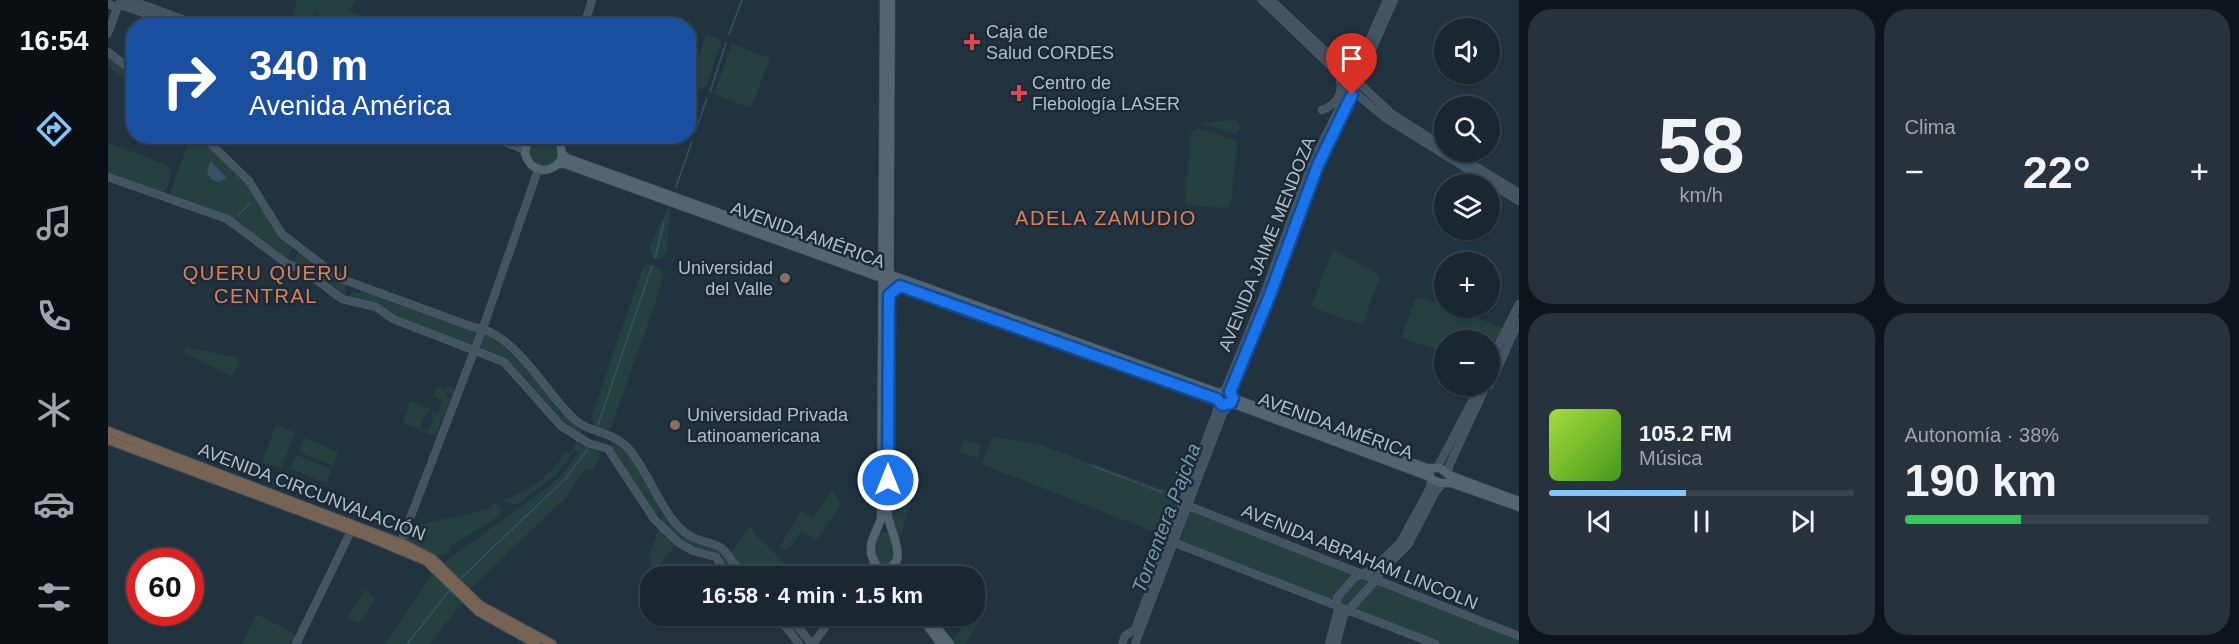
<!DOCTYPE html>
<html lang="es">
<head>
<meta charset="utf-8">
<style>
  :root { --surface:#1a2630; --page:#27323c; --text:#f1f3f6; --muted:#9fa5ab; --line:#38434c; --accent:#83c6ff }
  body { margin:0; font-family:Arial,sans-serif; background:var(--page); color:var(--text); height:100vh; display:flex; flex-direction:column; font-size:22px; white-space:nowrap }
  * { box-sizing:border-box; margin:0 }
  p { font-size:20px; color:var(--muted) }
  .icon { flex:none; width:33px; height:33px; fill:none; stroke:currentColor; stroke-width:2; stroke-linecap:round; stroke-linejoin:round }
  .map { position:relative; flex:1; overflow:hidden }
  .details { display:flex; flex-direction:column; gap:9px; padding:9px; background:#0e151a; width:720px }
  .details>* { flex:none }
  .hud { position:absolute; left:18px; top:18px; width:570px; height:126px; border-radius:24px; box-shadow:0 2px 4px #0004,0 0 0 2px var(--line); background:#1a4fa0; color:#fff; overflow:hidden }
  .fabs { position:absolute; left:1326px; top:18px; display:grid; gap:12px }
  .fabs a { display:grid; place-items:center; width:66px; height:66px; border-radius:50%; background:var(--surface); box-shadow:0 2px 4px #0004,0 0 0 2px var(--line); font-size:30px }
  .speed { position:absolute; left:18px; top:548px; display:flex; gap:12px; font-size:30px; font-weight:700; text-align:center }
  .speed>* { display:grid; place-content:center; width:78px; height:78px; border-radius:50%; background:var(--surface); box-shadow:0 2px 4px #0004,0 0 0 2px var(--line); line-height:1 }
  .speed .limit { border:9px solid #d22; background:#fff; color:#111 }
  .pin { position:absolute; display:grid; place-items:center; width:51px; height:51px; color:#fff; margin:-62px -26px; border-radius:50% 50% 50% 0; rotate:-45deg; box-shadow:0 0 6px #0007 }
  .pin .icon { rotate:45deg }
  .me { position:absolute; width:66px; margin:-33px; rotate:0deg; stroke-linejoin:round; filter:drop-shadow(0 0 4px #0008) }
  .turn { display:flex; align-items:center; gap:21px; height:126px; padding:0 24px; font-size:27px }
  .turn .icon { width:78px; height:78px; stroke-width:2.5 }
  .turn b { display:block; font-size:42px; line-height:51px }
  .big { font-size:45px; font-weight:600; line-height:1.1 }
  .details .tile { flex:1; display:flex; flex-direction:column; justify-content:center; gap:9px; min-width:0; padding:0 21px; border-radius:24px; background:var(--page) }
  .details .dial { align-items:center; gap:0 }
  .dial b { font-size:78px; line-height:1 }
  .song { display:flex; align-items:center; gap:18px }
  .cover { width:72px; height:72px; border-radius:9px; background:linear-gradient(135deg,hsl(80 70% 55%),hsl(100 70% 35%)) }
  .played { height:6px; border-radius:3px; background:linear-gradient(90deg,var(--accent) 45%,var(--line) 45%) }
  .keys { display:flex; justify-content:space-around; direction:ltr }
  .heat { display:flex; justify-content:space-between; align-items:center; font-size:33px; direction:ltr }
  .charge { height:9px; border-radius:4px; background:linear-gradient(90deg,#34c759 38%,var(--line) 0) }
  .details .tiles { flex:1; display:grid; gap:9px; grid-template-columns:repeat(2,1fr) }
  .trip { position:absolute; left:532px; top:566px; width:345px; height:60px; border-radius:24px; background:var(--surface); box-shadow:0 2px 4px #0004,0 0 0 2px var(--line); font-weight:600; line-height:60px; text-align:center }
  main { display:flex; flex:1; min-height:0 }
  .menu { display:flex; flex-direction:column; width:108px; justify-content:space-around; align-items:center; background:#0a0f13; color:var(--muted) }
  .menu .icon { width:42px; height:42px }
  .menu .active { color:var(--accent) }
  .menu b { font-size:27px; color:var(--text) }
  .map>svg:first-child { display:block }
  .green { fill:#244140 }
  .water { fill:#345268 }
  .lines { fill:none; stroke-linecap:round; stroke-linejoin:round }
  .stream { stroke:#345268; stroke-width:1.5 }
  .secondary-casing { stroke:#54626e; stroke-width:8 }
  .primary-casing { stroke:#3f4e59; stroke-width:9 }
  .highway-casing { stroke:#414f5b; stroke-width:10 }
  .secondary { stroke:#445463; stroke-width:7 }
  .primary { stroke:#546470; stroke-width:8 }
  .highway { stroke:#766353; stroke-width:8 }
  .route-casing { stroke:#114b97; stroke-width:15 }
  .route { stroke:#1a73e8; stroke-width:10 }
  .health-dot { fill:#e0444e; stroke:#1b2a35; stroke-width:2 }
  .education-dot { fill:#8d6e63; stroke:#1b2a35; stroke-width:2 }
  .labels { text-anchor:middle; stroke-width:5; stroke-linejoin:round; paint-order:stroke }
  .poi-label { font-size:18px; fill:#b2bfcb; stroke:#1b2a35; text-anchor:start }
  .street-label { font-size:18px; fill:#b2bfcb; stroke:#1b2a35 }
  .neighbourhood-label { font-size:20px; letter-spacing:1.5px; fill:#de7f5a; stroke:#1b2a35 }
  .water-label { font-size:20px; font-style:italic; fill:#7096b0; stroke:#1b2a35 }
</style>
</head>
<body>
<main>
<nav class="menu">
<b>16:54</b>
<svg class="icon active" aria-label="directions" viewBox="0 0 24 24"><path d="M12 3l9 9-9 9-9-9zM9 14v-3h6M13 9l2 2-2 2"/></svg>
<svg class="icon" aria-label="music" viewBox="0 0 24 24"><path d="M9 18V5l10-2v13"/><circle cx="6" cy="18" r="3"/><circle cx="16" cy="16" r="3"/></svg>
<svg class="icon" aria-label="phone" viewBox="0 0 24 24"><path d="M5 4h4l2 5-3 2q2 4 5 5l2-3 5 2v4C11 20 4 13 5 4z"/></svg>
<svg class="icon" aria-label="climate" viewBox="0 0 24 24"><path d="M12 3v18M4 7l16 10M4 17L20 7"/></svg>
<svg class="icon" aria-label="car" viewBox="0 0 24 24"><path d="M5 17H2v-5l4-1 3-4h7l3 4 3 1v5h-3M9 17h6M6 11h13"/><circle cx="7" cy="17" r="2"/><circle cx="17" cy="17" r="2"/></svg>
<svg class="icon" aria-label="filters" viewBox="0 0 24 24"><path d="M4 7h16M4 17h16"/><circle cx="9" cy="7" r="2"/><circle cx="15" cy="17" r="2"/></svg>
</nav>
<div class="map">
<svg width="1411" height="644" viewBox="0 0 1411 644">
  <rect width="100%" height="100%" fill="#223340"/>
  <g class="green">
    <polygon points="189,0 247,0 241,11 267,20 265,25 245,25 236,23 228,25 209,25 208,18 209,13 207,12 205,16 207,25 183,24"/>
    <polygon points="598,35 611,39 613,43 598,86 593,90 581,85 581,77 584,78"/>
    <polygon points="624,44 662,58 643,108 606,94"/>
    <polygon points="0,55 25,75 25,86 0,66"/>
    <polygon points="1128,120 1132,124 1131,130 1127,134 1092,123"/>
    <polygon points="1090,128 1127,140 1129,143 1123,203 1120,208 1080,205 1077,202 1083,132"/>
    <circle cx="436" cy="151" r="15"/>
    <polygon points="83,137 92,137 138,181 166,228 185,247 179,259 126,220 63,195 62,192"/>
    <polygon points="0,143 40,157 62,167 61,183 55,195 0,178"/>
    <polygon points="562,204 559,251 554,258 547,260 543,257 542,246"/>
    <polygon points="1225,249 1272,276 1254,325 1207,308 1204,305"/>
    <polygon points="191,251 239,284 236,297 188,263 186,260"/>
    <path d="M537 265C545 264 553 267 555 275L547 304 503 427 495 430 486 426 484 415 534 270Z"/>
    <polygon points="258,291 369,330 364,346 284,317 273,308 240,301 243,294"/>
    <polygon points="1311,297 1395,328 1382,358 1382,340 1336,340 1336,352 1295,338 1294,335 1307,300"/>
    <polygon points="378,332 403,349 475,428 472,435 458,426 392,357 372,349"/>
    <polygon points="79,347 129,358 131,362 124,377 74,352"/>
    <polygon points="340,385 347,388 345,394 339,392 338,396 343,398 327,436 295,423 302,401 323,409 319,415 316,415 312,428 320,431 326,418 323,417 325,411 330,413 334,401 325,396 329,386 338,390"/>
    <polygon points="168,425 187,432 173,469 154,462"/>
    <polygon points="884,437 927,443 1073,496 1074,497 1059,537 876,465 875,461"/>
    <polygon points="196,438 230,452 225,466 191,452"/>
    <path d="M467 438 471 440 470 443 473 447C481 445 487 449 492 454V457L485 470H477L461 491 460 496C427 526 395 557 363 588H359L338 567V561L444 484 455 474 470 453 467 450 450 473 411 503 405 504 395 501C419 491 445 476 457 452L463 453 468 442Z"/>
    <polygon points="505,440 520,451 553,507 548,516 502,446"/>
    <polygon points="855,440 873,444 870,458 852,453"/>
    <polygon points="188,455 224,469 219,483 182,469"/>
    <polygon points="782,480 808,487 791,538 783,519"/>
    <polygon points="724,490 733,504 708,540 693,531 683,546 677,550 672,547 693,510 704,519"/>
    <path d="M383 502 393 507 392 515 343 546 342 552C328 560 312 550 300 542L298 538 303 527 384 508Z"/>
    <polygon points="1082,510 1244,571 1246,575 1223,600 1072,542"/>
    <polygon points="555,515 575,533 612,550 639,576 628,576 618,569 613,560 577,545 553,522"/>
    <path d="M643 526 647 534 686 573 684 576C652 576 643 582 622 554Z"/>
    <path d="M554 529 568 544 547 571C538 557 544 547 550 531Z"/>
    <path d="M776 532 781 533 786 549 783 563 777 567 772 566C766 553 765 547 771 534Z"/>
    <polygon points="327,574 354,603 321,644 277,644 323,575"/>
    <polygon points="1250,577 1263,580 1263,582 1241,606 1231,602 1232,596"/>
    <polygon points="1268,584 1411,638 1411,644 1332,644 1250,612 1248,607 1249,605"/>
    <polygon points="257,589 268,599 250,624 240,617"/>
    <polygon points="867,611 875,615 857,644 848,644 845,640 862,615 867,615"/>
    <polygon points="148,614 184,632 187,637 185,644 134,644"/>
  </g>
  <polygon class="water" points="102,161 119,178 110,182 103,179 99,172"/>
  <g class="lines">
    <g class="stream">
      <polyline points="621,34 634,0"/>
      <polyline points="602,92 618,43"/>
      <polyline points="587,132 599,98"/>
      <polyline points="568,187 584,141"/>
      <polyline points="130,215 142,204"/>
      <polyline points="125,218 126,217"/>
      <polyline points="547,258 556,222"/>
      <polyline points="490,425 544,266"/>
      <polyline points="985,466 1030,483"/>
      <polyline points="1033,484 1038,486"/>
      <polyline points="1040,487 1054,492"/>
      <polyline points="353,578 458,478 480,449"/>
      <polyline points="299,644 341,591"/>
    </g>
    <defs>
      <g id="secondary">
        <polyline points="22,0 93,26"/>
        <polyline points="1154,0 1228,71 1246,92 1276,117 1411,201"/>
        <polyline points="1163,0 1284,114 1336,147"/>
        <polyline points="0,4 8,7 15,0"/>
        <polyline points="12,5 74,26"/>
        <polyline points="476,26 484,0"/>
        <polyline points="0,33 10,6"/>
        <polyline points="0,52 26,72"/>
        <path d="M1214 110C1230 104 1236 92 1231 76"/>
        <path d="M95 136 141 181 174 234 231 278 365 327C406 331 436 390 464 417 479 433 505 431 520 448 540 471 551 507 572 528 587 543 596 539 612 547 619 551 622 559 627 565 631 569 636 573 641 576"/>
        <polyline points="382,136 417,150"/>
        <polyline points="400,136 419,143"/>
        <polyline points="1344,152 1411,193"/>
        <polyline points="0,177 119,219 178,263 198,272 234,299 268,307 285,319 396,362 453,426 480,443 500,449 546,519 571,543 585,551 608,557 616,571 624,576"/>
        <polyline points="1382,362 1411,304"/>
        <polyline points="1382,385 1411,321"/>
        <polyline points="1117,390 1155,297 1204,163 1230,111 1279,0"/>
        <polyline points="1122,392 1162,295 1210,165 1237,111 1286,0"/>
        <polyline points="1329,468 1372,386"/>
        <polyline points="1340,473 1341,466 1378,386"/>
        <polyline points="1081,506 1411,636"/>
        <polyline points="1067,543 1327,644"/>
        <polyline points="291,547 375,328 430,170"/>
        <polyline points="754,576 766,564"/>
        <polyline points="669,615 691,644"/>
        <polyline points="680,615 704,644"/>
        <polyline points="188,644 243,531"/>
        <polyline points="705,644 726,615"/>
        <polyline points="1014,644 1017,636 1027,629 1109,411 1109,395 1114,391 1120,390 1124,394 1124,401 1115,413 1027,644"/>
        <polyline points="1221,644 1230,610 1229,598 1247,577 1265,569 1292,543 1322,488 1323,479"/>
        <polyline points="1228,644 1236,615 1268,580 1273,571 1300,545 1328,491 1335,483"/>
      </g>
      <g id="primary">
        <polyline points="776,0 773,519 763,543 763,554 769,567 782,576"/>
        <path d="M427 136 419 143 417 153C422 173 444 176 454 158L453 146 446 136"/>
        <polyline points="454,154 459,158 1111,393"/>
        <polyline points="450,164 457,164 1109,399"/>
        <polyline points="1125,398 1319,468 1332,468 1341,475"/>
        <polyline points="1123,403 1322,477"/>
        <polyline points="1321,472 1323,479 1332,483 1343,483 1411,507"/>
        <polyline points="1341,475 1411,501"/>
        <polyline points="786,564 790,576"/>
        <path d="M774 570C804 567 782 531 780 516L783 0"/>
        <polyline points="811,615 833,644"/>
        <polyline points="819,615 842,644"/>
      </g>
      <g id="highway">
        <polyline points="0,431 298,545 325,559 372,605 444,644"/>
        <polyline points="0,440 253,534 318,561 371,612 428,644"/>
      </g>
    </defs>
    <use href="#secondary" class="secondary-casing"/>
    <use href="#primary" class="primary-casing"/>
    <use href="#highway" class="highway-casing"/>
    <use href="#secondary" class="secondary"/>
    <use href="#primary" class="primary"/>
    <use href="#highway" class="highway"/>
  </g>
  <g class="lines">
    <defs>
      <polyline id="route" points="780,480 781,295 792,286 1109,399 1114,405 1123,403 1125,398 1122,392 1162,295 1210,165 1244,95"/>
    </defs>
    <use href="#route" class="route-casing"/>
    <use href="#route" class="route"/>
  </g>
  <g class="health-dot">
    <path d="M861 33h6v6h6v6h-6v6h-6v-6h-6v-6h6z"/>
    <path d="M908 84h6v6h6v6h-6v6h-6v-6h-6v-6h6z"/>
  </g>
  <g class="education-dot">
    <circle cx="677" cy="278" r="6"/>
    <circle cx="567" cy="425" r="6"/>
  </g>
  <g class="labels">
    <g class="poi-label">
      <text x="878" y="38">Caja de<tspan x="878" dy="21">Salud CORDES</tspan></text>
      <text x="924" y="89">Centro de<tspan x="924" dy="21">Flebología LASER</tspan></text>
      <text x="665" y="274" text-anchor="end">Universidad<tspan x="665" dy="21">del Valle</tspan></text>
      <text x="579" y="421">Universidad Privada<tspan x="579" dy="21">Latinoamericana</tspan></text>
    </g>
    <g class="street-label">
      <text transform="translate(700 235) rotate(20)" y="6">AVENIDA AMÉRICA</text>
      <text transform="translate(1159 244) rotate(-68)" y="6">AVENIDA JAIME MENDOZA</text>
      <text transform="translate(1228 426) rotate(20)" y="6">AVENIDA AMÉRICA</text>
      <text transform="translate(204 492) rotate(21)" y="6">AVENIDA CIRCUNVALACIÓN</text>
      <text transform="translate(1252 557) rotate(22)" y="6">AVENIDA ABRAHAM LINCOLN</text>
    </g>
    <g class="neighbourhood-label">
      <text x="998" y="225">ADELA ZAMUDIO</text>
      <text x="158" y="280">QUERU QUERU<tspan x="158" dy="23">CENTRAL</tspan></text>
    </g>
    <g class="water-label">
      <text transform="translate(1058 518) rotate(-69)" y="7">Torrentera Pajcha</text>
    </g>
  </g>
</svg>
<div class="fabs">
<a><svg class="icon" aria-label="sound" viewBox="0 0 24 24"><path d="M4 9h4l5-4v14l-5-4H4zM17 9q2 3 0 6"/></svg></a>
<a><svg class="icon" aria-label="search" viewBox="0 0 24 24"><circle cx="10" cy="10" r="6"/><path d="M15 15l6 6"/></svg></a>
<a><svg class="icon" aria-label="layers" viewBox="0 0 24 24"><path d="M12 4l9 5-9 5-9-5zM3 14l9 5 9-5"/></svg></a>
<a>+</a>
<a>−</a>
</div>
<div class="speed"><div class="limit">60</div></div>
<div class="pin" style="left:1244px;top:95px;background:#d93025"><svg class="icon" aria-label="arrive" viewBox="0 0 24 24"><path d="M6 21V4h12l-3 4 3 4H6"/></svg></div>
<svg class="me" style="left:780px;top:480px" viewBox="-20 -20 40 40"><circle r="17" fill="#1a73e8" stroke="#fff" stroke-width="3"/><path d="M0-11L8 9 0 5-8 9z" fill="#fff"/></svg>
<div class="trip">16:58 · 4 min · 1.5 km</div>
<div class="hud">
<div class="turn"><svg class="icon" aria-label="right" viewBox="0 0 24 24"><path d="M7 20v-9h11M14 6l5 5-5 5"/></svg><div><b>340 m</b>Avenida América</div></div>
</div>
</div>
<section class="details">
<div class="tiles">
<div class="tile dial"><b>58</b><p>km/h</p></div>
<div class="tile"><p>Clima</p>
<div class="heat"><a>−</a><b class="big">22°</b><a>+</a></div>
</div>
<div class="tile">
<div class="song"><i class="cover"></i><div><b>105.2 FM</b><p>Música</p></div></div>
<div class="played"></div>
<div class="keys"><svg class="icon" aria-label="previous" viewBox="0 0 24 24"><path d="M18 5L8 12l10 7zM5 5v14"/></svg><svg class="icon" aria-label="pause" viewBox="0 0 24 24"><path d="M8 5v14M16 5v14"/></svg><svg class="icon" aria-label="next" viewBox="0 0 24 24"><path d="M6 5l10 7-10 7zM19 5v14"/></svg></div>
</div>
<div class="tile"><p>Autonomía · 38%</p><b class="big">190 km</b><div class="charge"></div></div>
</div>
</section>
</main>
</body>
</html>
